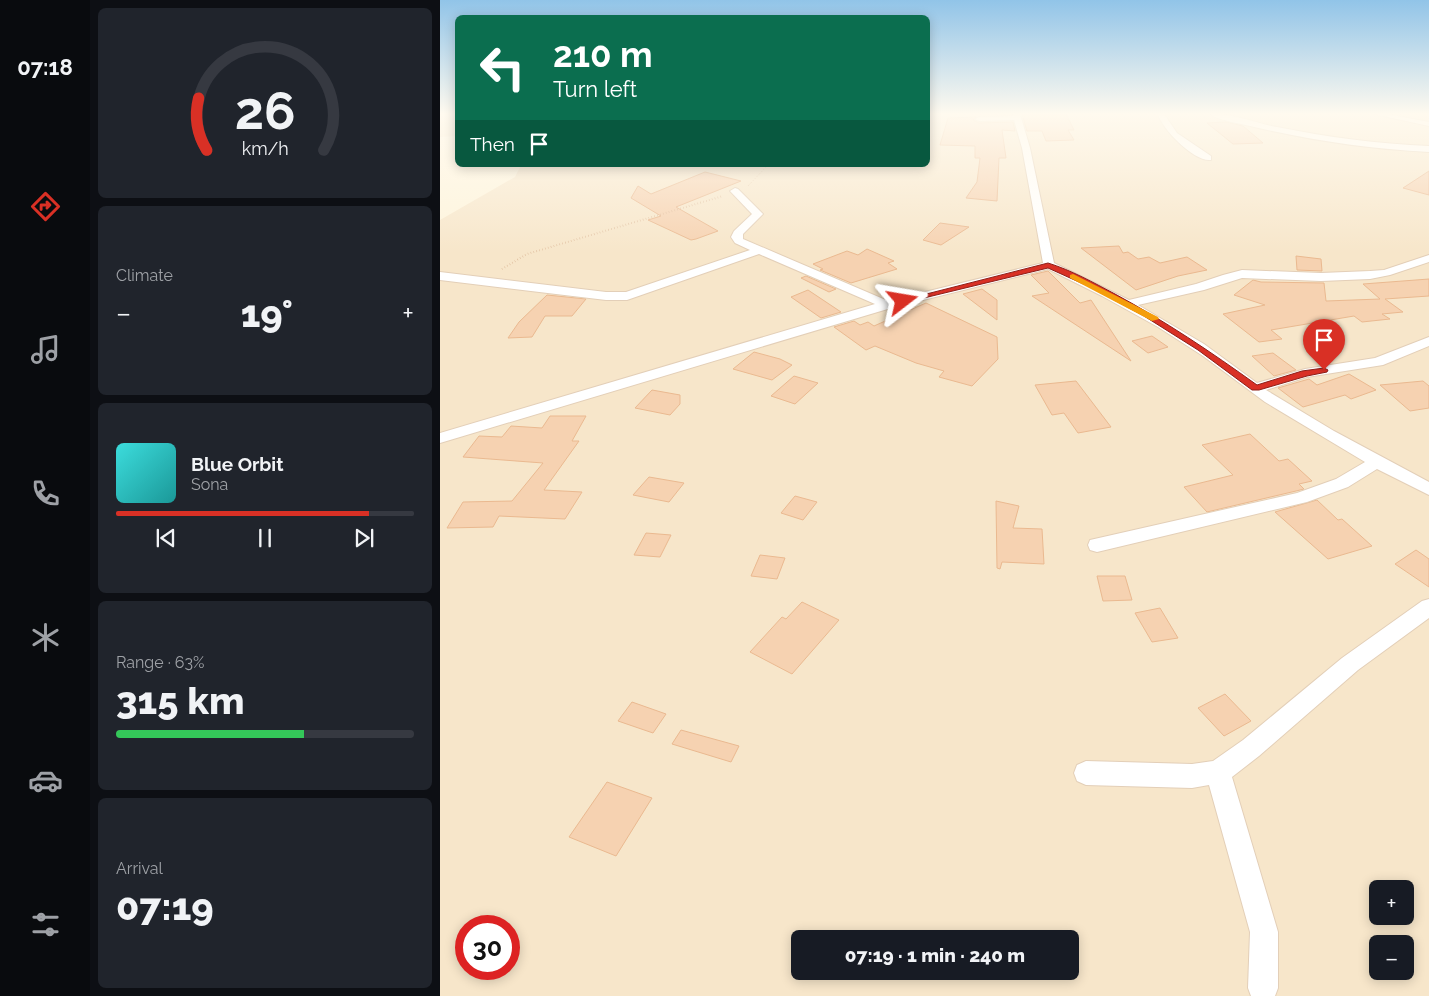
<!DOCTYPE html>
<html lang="en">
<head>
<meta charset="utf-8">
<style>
  :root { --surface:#171b24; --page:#20242c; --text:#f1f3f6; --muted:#9ea1a6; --line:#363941; --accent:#d93025 }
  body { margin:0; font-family:Raleway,sans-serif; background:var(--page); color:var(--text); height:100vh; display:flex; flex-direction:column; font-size:19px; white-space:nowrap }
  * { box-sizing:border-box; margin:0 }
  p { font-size:16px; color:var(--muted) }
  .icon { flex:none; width:28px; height:28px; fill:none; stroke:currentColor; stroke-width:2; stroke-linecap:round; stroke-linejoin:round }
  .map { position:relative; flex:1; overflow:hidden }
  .side { display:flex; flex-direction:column; gap:8px; padding:8px; background:#0d0f14; width:350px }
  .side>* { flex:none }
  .guide { position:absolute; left:15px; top:15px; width:475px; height:152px; border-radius:8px; box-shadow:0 2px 12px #0003; background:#0b6e4f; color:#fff; overflow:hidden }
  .buttons { position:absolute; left:929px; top:880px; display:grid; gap:10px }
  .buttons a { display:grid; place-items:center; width:45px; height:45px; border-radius:8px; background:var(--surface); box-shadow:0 2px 12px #0003; font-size:25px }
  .speed { position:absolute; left:15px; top:915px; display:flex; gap:10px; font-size:25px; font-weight:700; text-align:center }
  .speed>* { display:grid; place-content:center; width:65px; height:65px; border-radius:50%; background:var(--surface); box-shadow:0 2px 12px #0003; line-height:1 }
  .speed .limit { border:8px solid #d22; background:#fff; color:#111 }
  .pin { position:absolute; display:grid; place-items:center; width:42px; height:42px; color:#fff; margin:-51px -21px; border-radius:50% 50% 50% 0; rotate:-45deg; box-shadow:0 0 5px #0007 }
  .pin .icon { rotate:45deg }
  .me { position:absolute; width:55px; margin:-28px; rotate:76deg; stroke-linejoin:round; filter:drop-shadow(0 0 4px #0008) }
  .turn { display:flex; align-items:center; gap:18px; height:105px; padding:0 15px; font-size:22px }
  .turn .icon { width:65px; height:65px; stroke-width:2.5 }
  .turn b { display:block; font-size:35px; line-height:42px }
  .then { display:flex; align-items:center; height:48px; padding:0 15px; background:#0003; gap:10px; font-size:19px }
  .big { font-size:38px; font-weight:800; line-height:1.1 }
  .side .widget { flex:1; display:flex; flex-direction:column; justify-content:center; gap:8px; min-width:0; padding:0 18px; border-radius:8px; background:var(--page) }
  .side .dial { align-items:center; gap:0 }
  .dial svg { height:130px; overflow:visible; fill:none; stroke:var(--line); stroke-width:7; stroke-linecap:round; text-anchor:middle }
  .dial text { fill:var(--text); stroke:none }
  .song { display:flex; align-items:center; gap:15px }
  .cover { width:60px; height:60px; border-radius:8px; background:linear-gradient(135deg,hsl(180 70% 55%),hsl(180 70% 35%)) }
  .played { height:5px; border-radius:2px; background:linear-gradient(90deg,var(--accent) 85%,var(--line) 85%) }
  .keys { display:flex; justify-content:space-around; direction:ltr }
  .heat { display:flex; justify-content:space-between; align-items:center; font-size:28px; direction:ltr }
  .charge { height:8px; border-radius:4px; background:linear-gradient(90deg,#34c759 63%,var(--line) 0) }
  .trip { position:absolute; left:351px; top:930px; width:288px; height:50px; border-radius:8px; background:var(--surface); box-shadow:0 2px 12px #0003; font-weight:800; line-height:50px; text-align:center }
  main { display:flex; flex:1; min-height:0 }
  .menu { display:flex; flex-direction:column; width:90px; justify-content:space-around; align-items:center; background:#090b0e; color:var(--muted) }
  .menu .icon { width:35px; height:35px }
  .menu .on { color:var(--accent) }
  .menu b { font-size:22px; color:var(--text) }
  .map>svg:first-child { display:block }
  .residential { fill:#f7e6ca; fill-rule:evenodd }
  .building { fill:#f6d2b1; stroke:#eab990 }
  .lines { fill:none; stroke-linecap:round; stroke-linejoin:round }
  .minor-casing { stroke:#e3cfb8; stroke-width:2 }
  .path-far1 { stroke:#dab595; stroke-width:1; stroke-dasharray:0.5 2; stroke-linecap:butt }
  .path { stroke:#dab595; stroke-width:2; stroke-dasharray:0.5 2.5; stroke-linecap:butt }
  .minor { fill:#fff; fill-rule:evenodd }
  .route { fill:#d93025; stroke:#8d1f18 }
  .slow { fill:#f59e0b }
</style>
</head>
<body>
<main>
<nav class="menu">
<b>07:18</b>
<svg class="icon on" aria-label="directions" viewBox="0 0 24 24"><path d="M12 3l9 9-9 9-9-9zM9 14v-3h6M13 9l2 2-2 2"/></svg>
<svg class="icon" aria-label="music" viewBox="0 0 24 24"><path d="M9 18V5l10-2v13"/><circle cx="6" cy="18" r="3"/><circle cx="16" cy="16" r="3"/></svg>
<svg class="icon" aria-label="phone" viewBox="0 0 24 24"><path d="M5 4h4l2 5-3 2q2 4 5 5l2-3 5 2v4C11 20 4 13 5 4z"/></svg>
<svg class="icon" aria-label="climate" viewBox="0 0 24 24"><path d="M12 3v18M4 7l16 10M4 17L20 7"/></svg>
<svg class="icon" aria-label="car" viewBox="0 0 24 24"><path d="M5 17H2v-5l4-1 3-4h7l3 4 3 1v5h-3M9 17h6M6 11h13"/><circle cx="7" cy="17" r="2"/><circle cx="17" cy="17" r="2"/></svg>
<svg class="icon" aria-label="filters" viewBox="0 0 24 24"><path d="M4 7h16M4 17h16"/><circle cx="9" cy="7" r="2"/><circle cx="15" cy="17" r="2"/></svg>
</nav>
<section class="side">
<div class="widget dial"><svg viewBox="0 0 100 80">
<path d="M14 69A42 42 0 1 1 86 69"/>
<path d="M14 69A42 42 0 0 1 9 37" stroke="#d93025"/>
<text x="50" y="56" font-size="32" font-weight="700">26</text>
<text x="50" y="72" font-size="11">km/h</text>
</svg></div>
<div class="widget"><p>Climate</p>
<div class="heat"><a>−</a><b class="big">19°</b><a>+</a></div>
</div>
<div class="widget">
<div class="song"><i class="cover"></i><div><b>Blue Orbit</b><p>Sona</p></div></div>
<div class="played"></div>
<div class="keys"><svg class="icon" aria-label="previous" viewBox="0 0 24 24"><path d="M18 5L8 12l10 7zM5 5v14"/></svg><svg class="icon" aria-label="pause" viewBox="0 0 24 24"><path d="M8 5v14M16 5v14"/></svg><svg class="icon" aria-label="next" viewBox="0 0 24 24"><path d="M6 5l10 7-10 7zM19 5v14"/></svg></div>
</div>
<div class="widget"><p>Range · 63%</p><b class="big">315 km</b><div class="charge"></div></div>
<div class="widget"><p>Arrival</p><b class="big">07:19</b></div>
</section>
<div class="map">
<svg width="989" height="996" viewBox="0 0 989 996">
  <rect width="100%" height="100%" fill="#fef4dc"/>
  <g class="residential">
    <polygon points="0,114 17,114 17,136 0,137"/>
    <path d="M488 114H989V996H0V220L75 177 81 165H488ZM938 889H965V916H938ZM26 926H69V969H26ZM360 939H630V971H360ZM938 944H965V971H938Z"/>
  </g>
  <g class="building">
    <polygon points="582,114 626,114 634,130 628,130 634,140 606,141 602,131 587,131"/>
    <polygon points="536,117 533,120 539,123 573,122 575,131 562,130 566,158 559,158 557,201 526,198 537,182 540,158 535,158 535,146 500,145 508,118"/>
    <polygon points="786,122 803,126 823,143 793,144 767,123"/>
    <polygon points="989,171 989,195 963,188"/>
    <polygon points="265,172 301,181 236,207 278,231 256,239 251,240 208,220 221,216 191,198 198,186 211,194"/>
    <polygon points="500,223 529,227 501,245 483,240"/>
    <polygon points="679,246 683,253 688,252 698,259 709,257 720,263 747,257 767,270 738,276 696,290 641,248"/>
    <polygon points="427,249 454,261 448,263 457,269 411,283 380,270 383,269 373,264 407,251 418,255"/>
    <polygon points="856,256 881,259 882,271 857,270"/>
    <polygon points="608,271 640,303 651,300 691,361 592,296 609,293 591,275"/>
    <polygon points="366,276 396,289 389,292 361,278"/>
    <polygon points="989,279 989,296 945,299 963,312 942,314 950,319 922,322 914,316 831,330 842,339 819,342 783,314 825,305 794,295 813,280 821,282 884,283 886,301 940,299 923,284"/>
    <polygon points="542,289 557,300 557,320 523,294"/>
    <polygon points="368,290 401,312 381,318 351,297"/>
    <polygon points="107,295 146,299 132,316 105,316 92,337 68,338 79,322"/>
    <polygon points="486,303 557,337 558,359 532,386 499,377 504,371 476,363 435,346 426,350 394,327 414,321 420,325 428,322 434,326"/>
    <polygon points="712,336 728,347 708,353 692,341"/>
    <polygon points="314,352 340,359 352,365 332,380 293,369"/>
    <polygon points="833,353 856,370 834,376 812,356"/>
    <polygon points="909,374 936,390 911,399 905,395 863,407 838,388 869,379 877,385"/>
    <polygon points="354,376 378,383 355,404 331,396"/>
    <polygon points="636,381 671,427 638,433 624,413 612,415 595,385"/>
    <polygon points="983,381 989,386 989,408 970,411 940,385"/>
    <polygon points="212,390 240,395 240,404 230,415 195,408"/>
    <polygon points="110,416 146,416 132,441 139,441 104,490 142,492 125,519 59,516 53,527 7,528 23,502 72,501 103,463 23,457 39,436 62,437 71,426 102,428"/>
    <polygon points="810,434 839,461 848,459 872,481 859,484 864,489 856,491 767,512 744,487 793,475 762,445"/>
    <polygon points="209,477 244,483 229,502 193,495"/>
    <polygon points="355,496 377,502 363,520 341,513"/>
    <polygon points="877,500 898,520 902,519 932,546 888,559 835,512"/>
    <polygon points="556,501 579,506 573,528 602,529 604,564 562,562 560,569 557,568"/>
    <polygon points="206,533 231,535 220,557 194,555"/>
    <polygon points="976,550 989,559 989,587 955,564"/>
    <polygon points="320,555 345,558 337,579 311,576"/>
    <polygon points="657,576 685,576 692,600 663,601"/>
    <polygon points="362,602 399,620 352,674 310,652 342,617 346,619"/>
    <polygon points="720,608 738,638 712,642 695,613"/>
    <polygon points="785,694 811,721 784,736 758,708"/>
    <polygon points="192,702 226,714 213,733 178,721"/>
    <polygon points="241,730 299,746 291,762 232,744"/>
    <polygon points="167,782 212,798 176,856 129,837"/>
  </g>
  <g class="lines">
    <defs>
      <g id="minor">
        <polygon points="573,114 580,114 590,148 614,263 689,300 756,284 783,275 802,270 881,273 930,271 944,270 989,255 989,262 950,275 930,279 881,281 802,278 764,290 698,305 764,344 817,383 865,369 935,358 989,337 989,346 943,365 867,377 826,390 894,431 989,482 989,495 937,469 908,487 867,502 657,552 650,550 648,545 650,540 857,493 896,479 925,462 825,402 763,356 718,327 662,296 608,269 451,308 0,443 0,433 435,304 319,254 187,300 166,300 0,280 0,272 166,292 186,292 310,250 295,243 291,237 294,231 312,214 290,191 295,188 298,189 323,214 303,234 303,239 448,301 603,263 582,148 574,120 539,121 535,119 539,117 573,116"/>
        <path d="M718 114H724L737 133 771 156V160C754 162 722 129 718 114Z"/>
        <path d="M770 114C789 112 818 124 837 127 887 137 938 144 989 146V152C929 149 868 140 810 126 798 123 780 121 770 114Z"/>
        <polygon points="934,114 947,114 989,122 989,126"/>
        <polygon points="989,599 989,618 918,670 819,756 792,777 838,932 838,988 835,996 811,996 808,988 810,932 769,785 752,788 646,785 637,781 634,773 637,765 646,761 752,764 773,761 803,740 902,658 982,601"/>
      </g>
    </defs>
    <use href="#minor" class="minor-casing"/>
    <polyline class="path-far1" points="308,186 328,165"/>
    <polyline class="path" points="62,269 87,254 283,196"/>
    <use href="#minor" class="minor"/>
  </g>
  <linearGradient id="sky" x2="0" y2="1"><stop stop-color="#91c4e8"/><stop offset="0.45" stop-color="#fffaef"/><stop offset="1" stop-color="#fffaef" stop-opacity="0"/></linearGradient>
  <rect width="989" height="253" fill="url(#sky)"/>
  <path class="route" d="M608 263C631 270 654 283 675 294 725 321 771 352 817 385L862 371 884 368 888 370 887 372 867 376 819 390H812L758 350 704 316 650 287 608 268 463 303 459 301Z"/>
  <polygon class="slow" points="633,274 718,317 719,319 712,321 630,278 630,275"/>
</svg>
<div class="buttons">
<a>+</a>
<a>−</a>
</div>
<div class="speed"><div class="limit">30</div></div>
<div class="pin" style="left:884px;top:370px;background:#d93025"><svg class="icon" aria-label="arrive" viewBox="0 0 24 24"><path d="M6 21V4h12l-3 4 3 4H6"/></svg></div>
<svg class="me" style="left:463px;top:301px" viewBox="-20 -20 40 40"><path d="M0-17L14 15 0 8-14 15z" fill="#d93025" stroke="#fff" stroke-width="4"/></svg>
<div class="trip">07:19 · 1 min · 240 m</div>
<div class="guide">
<div class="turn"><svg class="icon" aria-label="left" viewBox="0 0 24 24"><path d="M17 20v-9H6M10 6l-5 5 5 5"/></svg><div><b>210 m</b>Turn left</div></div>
<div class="then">Then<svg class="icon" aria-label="arrive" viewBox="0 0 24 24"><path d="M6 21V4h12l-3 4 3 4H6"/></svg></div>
</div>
</div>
</main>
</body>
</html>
